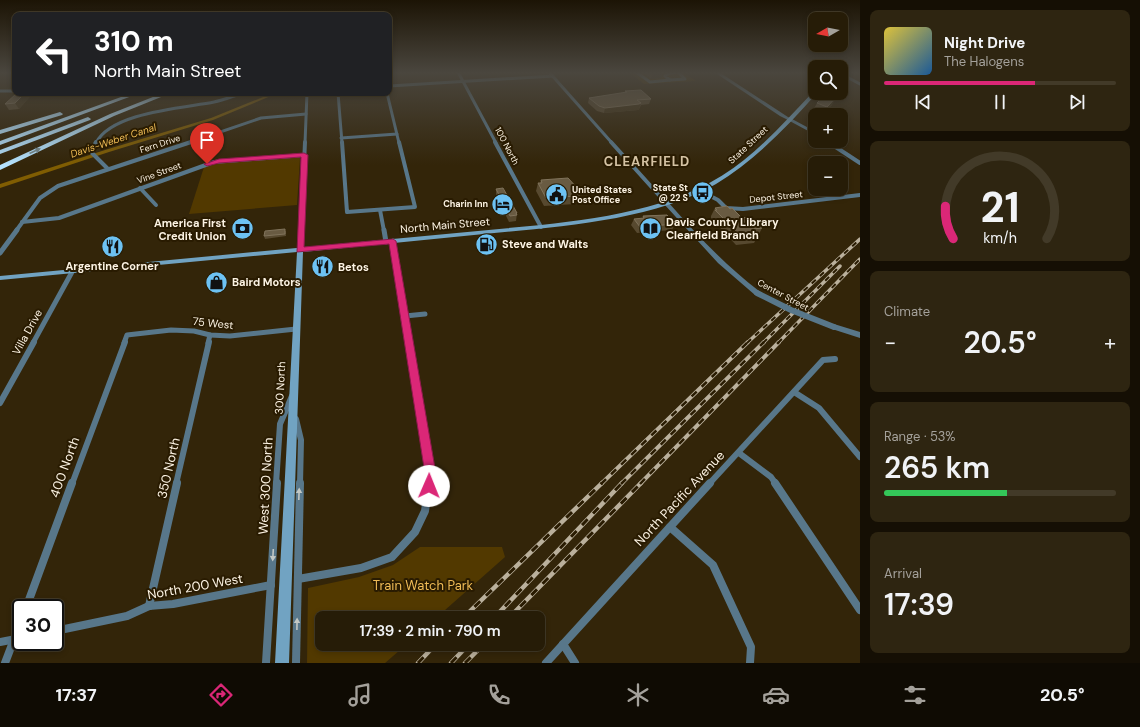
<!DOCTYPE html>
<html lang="en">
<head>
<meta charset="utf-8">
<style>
  :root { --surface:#261c07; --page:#2e2511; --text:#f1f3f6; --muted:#a4a19b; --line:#423a28; --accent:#db2777 }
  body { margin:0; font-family:"DM Sans",sans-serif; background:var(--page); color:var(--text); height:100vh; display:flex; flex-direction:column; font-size:15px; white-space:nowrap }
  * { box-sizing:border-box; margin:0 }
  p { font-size:13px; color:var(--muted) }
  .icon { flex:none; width:22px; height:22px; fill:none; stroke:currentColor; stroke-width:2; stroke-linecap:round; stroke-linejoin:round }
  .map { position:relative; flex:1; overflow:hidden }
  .drawer { display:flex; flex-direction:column; gap:10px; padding:10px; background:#150f04; width:280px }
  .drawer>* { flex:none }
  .guide { position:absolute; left:12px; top:12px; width:380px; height:84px; border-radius:8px; box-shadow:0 2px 6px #0003,0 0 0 1px var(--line); background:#202124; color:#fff; overflow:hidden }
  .needle { width:26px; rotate:261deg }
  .tools { position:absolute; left:808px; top:12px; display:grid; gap:8px }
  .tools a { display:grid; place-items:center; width:40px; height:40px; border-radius:8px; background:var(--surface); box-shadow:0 2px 6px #0003,0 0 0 1px var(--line); font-size:20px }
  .speed { position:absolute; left:12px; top:599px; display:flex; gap:8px; font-size:20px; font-weight:700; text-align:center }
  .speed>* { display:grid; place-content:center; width:52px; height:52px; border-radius:50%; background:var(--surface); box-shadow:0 2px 6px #0003,0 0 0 1px var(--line); line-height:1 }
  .speed .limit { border:2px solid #111; border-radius:6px; background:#fff; color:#111 }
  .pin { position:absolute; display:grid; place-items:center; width:34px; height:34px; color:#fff; margin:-41px -17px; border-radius:50% 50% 50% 0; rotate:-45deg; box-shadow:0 0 4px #0007 }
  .pin .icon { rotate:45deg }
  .me { position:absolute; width:44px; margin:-22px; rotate:1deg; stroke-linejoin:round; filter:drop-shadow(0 0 3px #0008) }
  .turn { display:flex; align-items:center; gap:14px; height:84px; padding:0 16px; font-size:18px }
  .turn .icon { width:52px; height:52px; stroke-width:2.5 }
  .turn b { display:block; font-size:28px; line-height:34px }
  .big { font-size:30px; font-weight:600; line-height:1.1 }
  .drawer .tile { flex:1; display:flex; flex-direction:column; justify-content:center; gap:6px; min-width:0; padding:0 14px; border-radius:8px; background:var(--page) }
  .drawer .dial { align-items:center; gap:0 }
  .dial svg { height:104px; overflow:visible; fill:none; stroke:var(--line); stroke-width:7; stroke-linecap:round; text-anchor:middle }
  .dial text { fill:var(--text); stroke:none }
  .song { display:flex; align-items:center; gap:12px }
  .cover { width:48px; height:48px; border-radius:6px; background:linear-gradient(135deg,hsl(50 70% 55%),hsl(210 70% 35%)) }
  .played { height:4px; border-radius:2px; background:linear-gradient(90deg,var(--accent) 65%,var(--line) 65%) }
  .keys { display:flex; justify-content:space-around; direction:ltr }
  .heat { display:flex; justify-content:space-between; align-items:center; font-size:22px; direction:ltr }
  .charge { height:6px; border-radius:3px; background:linear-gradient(90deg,#34c759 53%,var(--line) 0) }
  .trip { position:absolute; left:315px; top:611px; width:230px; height:40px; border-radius:8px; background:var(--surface); box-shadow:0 2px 6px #0003,0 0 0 1px var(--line); font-weight:600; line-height:40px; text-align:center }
  .tabs { display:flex; height:64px; justify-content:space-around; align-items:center; background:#0f0b03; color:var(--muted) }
  .tabs .icon { width:28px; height:28px }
  .tabs .current { color:var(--accent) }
  .tabs b { font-size:18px; color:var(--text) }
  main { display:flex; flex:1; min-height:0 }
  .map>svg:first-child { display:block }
  .green { fill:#523900 }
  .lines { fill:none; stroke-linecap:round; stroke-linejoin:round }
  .canal { fill:#805d02; fill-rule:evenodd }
  .minor-far4 { stroke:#58778a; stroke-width:3 }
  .minor-far3 { stroke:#58778a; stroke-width:4 }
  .minor-far2 { stroke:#58778a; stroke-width:5 }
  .minor-far1 { stroke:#58778a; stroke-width:6 }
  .minor { stroke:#58778a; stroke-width:8 }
  .tertiary { fill:#58778a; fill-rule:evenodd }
  .secondary { fill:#71a3c2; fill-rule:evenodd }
  .motorway { fill:#b4e2fe; fill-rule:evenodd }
  .rail-far2-casing { stroke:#bab09c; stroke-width:3.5 }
  .rail-far1-casing { stroke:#bab09c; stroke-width:4 }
  .rail-casing { stroke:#bab09c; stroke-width:4.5 }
  .rail-far2 { stroke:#291b01; stroke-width:2; stroke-dasharray:5.5; stroke-linecap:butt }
  .rail-far1 { stroke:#291b01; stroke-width:2.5; stroke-dasharray:7; stroke-linecap:butt }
  .rail { stroke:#291b01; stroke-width:3; stroke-dasharray:8; stroke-linecap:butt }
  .tertiary-bridge { stroke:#58778a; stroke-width:6 }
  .wall { fill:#57492f }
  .shaded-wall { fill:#413317 }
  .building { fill:#695b42; stroke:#80735b }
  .oneway { fill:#75888c }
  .oneway2 { fill:#c3c8c4 }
  .route { fill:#db2777; stroke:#8e194d }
  .labels { text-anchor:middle; stroke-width:4; stroke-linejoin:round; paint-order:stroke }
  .far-street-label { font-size:9px; fill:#fcf3e3; stroke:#291b01 }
  .far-poi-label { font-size:9px; font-weight:bold; fill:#fcf3e3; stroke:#291b01; text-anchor:end }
  .far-water-label { font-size:10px; font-style:italic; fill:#efbc55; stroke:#291b01 }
  .poi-label { font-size:11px; font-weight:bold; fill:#fcf3e3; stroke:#291b01; text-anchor:start }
  .street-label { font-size:11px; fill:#fcf3e3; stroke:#291b01 }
  .far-district-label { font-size:13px; font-weight:bold; letter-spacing:1px; fill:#d4c2a3; stroke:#291b01 }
  .near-street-label { font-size:13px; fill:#fcf3e3; stroke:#291b01 }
  .near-park-label { font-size:13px; fill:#efbb55; stroke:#291b01 }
</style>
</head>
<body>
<main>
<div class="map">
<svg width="860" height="663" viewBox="0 0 860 663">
  <rect width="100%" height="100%" fill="#332509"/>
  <g class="green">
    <polygon points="629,72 683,72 696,81 644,84"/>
    <polygon points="297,157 300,158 297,205 189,214 204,167 221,163"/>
    <polygon points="420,547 502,547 505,557 436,618 322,618 322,644 407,644 385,663 307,663 308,588 359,577 393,565"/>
  </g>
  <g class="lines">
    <polygon class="canal" points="273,93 278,93 213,120 109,152 0,188 0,184 105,150 211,118"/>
    <g class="minor-far4">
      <polyline points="458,72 496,143"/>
      <polyline points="549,72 612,143"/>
      <polyline points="636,72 650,82 670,80"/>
      <polygon points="678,72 685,79 670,80 665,76 670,73"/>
      <polyline points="678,72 681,72"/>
      <polyline points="841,74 860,84"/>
      <polyline points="389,86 553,76"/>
      <polyline points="0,91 15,91"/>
      <polyline points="338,93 342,143"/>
      <polyline points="387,93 399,143"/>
      <polyline points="789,119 815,133"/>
      <polyline points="341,138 397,134"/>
      <polyline points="827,141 829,143"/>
      <path d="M96 143C111 112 184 108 214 102 224 100 233 96 243 93"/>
      <polyline points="188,143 261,118 306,114"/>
      <polyline points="305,143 307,93"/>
    </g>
    <g class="minor-far3">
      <polyline points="96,142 91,152 108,169"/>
      <polyline points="342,142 347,212 415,207 399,142"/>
      <polyline points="495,142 541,227"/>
      <polyline points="611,142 666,203"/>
      <polyline points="828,142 860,163"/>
      <polyline points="140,188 156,205"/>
      <polyline points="699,190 718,200 726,208 743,209 860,195"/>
      <polyline points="380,210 384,231"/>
      <polyline points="22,222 59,218 214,162 304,155"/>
      <polyline points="16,231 40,198 58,186 191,142"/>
      <polyline points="301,231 305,142"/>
    </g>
    <g class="minor-far2">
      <polyline points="384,230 386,242"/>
      <polyline points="393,241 409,343"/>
      <polyline points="300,250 301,230"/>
      <polyline points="0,253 17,230"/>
      <polyline points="405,316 425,314"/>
      <polyline points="33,343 72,272"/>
      <polyline points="124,343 127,335 171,330 194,331 210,335 230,336 296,329"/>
      <polyline points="208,343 210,335"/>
    </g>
    <g class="minor-far1">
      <polyline points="409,342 430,474 429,484"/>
      <polyline points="794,392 819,408 860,457"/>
      <polyline points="0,403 34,342"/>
      <polyline points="296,419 301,440 300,484"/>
      <polyline points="739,453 771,477 776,484"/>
      <polyline points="72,484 125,342"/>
      <polyline points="176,484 209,342"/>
      <polyline points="276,484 280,424 292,396"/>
      <polyline points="709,484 823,360 835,359"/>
    </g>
    <g class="minor">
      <polyline points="775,483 860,610"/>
      <polyline points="670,527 713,565 751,647 750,663"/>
      <polyline points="298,579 361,568 392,557 415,532 425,511 429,483"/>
      <polyline points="149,606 177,483"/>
      <polyline points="26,608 72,483"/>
      <polyline points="55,631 127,616 149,606 173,604 271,585"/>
      <polyline points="0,642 21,638"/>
      <polyline points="563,644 575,663"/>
      <polyline points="5,663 21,621"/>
      <polyline points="266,663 277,483"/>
      <polyline points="296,663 300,483"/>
      <polyline points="546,663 710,483"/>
    </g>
    <g class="tertiary">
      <polygon points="714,72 719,72 791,119 788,120 780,116"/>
      <path d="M666 201 668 202C696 234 725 265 759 291L760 293 759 295H755L718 263 664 204V202Z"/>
      <polygon points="834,324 860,332 860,338 832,329 831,327 832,325"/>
    </g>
    <path class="secondary" d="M813 92 817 93C788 126 754 161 716 184 652 221 557 227 484 234 424 240 364 246 303 252L289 663H275L297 252 0 280V276L541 225C612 217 687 206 744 160 769 140 791 115 813 92Z"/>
    <g class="motorway">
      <polygon points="132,93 140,93 0,145 0,141"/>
      <polygon points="163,93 171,93 114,116 0,170 0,165 110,114"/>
      <polygon points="60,112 63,114 62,115 0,134 0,130"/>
      <polygon points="88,117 91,119 90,120 0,154 0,150"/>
    </g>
    <defs>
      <g id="rail-far2">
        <polyline points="747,343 860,239"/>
        <polyline points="763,343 840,266"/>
        <polyline points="778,343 860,259"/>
      </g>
      <g id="rail-far1">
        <polyline points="601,484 748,342"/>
        <polyline points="621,484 764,342"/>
        <polyline points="640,484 779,342"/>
      </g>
      <g id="rail">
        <polyline points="463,618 602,483"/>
        <polyline points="494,618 622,483"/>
        <polyline points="509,618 641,483"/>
        <polyline points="418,663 436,644"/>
        <polyline points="451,663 469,644"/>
        <polyline points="465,663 484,644"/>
      </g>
    </defs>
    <use href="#rail-far2" class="rail-far2-casing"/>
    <use href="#rail-far1" class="rail-far1-casing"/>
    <use href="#rail" class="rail-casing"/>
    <use href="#rail-far2" class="rail-far2"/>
    <use href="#rail-far1" class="rail-far1"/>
    <use href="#rail" class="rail"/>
    <polyline class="tertiary-bridge" points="757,293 791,310 834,327"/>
  </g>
  <g class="wall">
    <polygon points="643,72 663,72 661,78 651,79"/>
    <polygon points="809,72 815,72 815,75"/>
    <polygon points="625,91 651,99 649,104 641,105 639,109 638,110 604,113 597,111 588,103 589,98 625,93"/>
    <polygon points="33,93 19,109 9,110 5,104"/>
    <polygon points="817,103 832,105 823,115 815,116 811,114"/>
    <polygon points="541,180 579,190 579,192 580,194 578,203 575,203 575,204 544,206 536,191 538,183 540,183"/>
    <polygon points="496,189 517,213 516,221 509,222 496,195"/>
    <polygon points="715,208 730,209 742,218 762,228 759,234 754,243 736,245 711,218 711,216"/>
    <polygon points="643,216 675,224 672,230 637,233 631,225 634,219 643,218"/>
    <polygon points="247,221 248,225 246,236 235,237 233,233"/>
    <polygon points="286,231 286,236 265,239 264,236"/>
    <polygon points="481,239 494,245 493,247 483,248 480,241"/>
    <polygon points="326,260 326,269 318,270 317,266"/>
  </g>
  <g class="shaded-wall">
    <polygon points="653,72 663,72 661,78 651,79"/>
    <polygon points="25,93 33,93 19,109 15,103"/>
    <polygon points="839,94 832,105 823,115 822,115 827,107"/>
    <polygon points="641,103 639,109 638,110 604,113 605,108"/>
    <polygon points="247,221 248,225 246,236 244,232"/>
    <polygon points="325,256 326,260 326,269 325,265"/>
  </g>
  <g class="building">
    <polygon points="641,90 651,99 637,100 641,103 639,104 605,108 599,106 589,98 627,92 625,91"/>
    <polygon points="17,93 25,93 15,103 5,104"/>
    <polygon points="827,93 834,93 839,94 827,107 817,103"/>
    <polygon points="568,178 579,190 577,191 580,194 576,195 577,196 546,198 538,183 542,183 541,180"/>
    <polygon points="503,188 517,213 516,213 517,215 510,216 496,189"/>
    <polygon points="727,206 730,209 732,208 742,218 750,217 762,228 754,229 759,234 741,236 715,210 717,210 715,208"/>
    <polygon points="667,215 675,224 640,227 634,219 644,218 643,216"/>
    <polygon points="247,221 244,232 233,233 235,222"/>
    <polygon points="285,229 285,234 264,236 265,231"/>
    <polygon points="491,238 494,245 483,246 481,239"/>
    <polygon points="325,256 325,265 317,266 317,257"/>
  </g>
  <defs><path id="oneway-solid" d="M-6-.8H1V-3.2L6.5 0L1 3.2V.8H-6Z"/></defs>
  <use class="oneway" href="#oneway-solid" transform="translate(35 151) rotate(-25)"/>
  <g class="oneway2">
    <use href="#oneway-solid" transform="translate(299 494) rotate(-88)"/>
    <use href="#oneway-solid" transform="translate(273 555) rotate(93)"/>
    <use href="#oneway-solid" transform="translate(297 624) rotate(-89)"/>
  </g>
  <linearGradient id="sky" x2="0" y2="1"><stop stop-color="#1c1405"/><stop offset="0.44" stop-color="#4a463e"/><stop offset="1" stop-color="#4a463e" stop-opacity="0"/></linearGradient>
  <rect width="860" height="165" fill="url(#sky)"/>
  <polygon class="route" points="304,153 308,155 304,247 393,239 396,241 436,474 433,490 429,492 424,490 423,486 425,474 389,244 297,252 301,157 219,163 207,166 204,164 219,159"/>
  <defs>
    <symbol id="bus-disc" viewBox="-11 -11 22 22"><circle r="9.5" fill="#6dc2f3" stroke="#291b01"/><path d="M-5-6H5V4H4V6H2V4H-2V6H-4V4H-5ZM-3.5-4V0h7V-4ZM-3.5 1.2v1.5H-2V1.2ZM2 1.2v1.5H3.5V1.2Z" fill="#111"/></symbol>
    <symbol id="civic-disc" viewBox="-11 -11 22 22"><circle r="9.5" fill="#6dc2f3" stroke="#291b01"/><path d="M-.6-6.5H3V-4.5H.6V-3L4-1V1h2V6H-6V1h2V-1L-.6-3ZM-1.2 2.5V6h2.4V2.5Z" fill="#111"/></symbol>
    <symbol id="hotel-disc" viewBox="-11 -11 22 22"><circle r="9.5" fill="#6dc2f3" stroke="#291b01"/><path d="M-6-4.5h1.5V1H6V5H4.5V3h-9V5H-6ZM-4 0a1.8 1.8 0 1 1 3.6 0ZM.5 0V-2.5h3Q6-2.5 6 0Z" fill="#111"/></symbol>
    <symbol id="library-disc" viewBox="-11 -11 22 22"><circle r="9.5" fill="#6dc2f3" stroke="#291b01"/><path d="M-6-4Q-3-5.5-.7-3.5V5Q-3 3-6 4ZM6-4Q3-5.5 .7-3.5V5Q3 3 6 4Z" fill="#111"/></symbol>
    <symbol id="bank-disc" viewBox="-11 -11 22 22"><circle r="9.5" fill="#6dc2f3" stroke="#291b01"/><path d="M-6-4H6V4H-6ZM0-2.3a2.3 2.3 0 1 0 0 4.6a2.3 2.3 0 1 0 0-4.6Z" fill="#111"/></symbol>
    <symbol id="fuel-disc" viewBox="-11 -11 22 22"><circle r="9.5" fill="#6dc2f3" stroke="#291b01"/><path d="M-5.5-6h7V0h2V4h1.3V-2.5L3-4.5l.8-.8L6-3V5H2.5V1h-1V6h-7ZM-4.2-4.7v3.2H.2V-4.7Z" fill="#111"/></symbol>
    <symbol id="restaurant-disc" viewBox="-11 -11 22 22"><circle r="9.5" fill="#6dc2f3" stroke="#291b01"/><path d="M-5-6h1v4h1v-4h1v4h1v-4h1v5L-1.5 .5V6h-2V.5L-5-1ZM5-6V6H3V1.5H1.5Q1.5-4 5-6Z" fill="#111"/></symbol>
    <symbol id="shop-disc" viewBox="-11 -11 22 22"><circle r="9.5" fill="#6dc2f3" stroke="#291b01"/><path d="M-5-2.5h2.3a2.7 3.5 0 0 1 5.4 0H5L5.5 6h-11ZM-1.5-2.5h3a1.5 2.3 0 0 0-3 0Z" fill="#111"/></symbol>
  </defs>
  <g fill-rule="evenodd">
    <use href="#bus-disc" x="690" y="180" width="25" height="25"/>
    <use href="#civic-disc" x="544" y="182" width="25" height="25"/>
    <use href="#hotel-disc" x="490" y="192" width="25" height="25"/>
    <use href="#library-disc" x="638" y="216" width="25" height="25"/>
    <use href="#bank-disc" x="230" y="216" width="25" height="25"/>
    <use href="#fuel-disc" x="474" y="232" width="25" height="25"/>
    <use href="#restaurant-disc" x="100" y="234" width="25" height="25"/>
    <use href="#restaurant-disc" x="310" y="254" width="25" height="25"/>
    <use href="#shop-disc" x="204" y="270" width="25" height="25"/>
  </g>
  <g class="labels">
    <g class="far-street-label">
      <text transform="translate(160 144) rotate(-18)" y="3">Fern Drive</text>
      <text transform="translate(748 145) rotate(-43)" y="3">State Street</text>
      <text transform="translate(507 146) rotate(62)" y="3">100 North</text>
      <text transform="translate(159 173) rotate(-20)" y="3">Vine Street</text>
      <text transform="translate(776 197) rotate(-6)" y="3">Depot Street</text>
      <text transform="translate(783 295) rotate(28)" y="3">Center Street</text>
    </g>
    <g class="far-poi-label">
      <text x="688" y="191">State St<tspan x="688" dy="10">@ 22 S</tspan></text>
      <text x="572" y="193" text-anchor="start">United States<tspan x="572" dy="10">Post Office</tspan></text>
      <text x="488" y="207">Charin Inn</text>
    </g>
    <g class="far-water-label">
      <text transform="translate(113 140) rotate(-18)" y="4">Davis-Weber Canal</text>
    </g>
    <g class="poi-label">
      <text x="666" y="226">Davis County Library<tspan x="666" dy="13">Clearfield Branch</tspan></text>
      <text x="226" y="227" text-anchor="end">America First<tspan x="226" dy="13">Credit Union</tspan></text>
      <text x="502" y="248">Steve and Walts</text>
      <text x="112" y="270" text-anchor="middle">Argentine Corner</text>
      <text x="338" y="271">Betos</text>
      <text x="232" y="286">Baird Motors</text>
    </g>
    <g class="street-label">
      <text transform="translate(445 225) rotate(-5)" y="4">North Main Street</text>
      <text transform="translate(213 323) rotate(6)" y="4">75 West</text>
      <text transform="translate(27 332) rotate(-61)" y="4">Villa Drive</text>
      <text transform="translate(280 388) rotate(-87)" y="4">300 North</text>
    </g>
    <g class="far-district-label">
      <text x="647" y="166">CLEARFIELD</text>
    </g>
    <g class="near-street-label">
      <text transform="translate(64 467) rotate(-70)" y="5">400 North</text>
      <text transform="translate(168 468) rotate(-77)" y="5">350 North</text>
      <text transform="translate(265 486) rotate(-87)" y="5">West 300 North</text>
      <text transform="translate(679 498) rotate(-47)" y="5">North Pacific Avenue</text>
      <text transform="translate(195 586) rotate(-10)" y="5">North 200 West</text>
    </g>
    <g class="near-park-label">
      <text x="423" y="590">Train Watch Park</text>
    </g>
  </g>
</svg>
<div class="tools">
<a><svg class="needle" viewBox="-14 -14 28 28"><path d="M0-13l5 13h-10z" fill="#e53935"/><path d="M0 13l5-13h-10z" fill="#a4a19b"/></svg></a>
<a><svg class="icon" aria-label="search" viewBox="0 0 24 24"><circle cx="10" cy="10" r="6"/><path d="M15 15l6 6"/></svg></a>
<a>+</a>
<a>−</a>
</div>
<div class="speed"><div class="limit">30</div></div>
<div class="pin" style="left:207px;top:164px;background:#d93025"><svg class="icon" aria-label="arrive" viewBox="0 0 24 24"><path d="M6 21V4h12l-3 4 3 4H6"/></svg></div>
<svg class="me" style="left:429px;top:486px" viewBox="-20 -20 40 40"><circle r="19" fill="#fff"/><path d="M0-13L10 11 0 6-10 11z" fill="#db2777"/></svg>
<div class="trip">17:39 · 2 min · 790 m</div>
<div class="guide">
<div class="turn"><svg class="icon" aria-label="left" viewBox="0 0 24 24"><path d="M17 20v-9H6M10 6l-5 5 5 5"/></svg><div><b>310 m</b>North Main Street</div></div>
</div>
</div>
<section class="drawer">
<div class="tile">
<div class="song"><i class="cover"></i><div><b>Night Drive</b><p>The Halogens</p></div></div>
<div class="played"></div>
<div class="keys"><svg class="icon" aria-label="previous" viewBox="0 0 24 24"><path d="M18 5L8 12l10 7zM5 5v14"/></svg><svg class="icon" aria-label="pause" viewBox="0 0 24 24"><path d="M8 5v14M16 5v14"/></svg><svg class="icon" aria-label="next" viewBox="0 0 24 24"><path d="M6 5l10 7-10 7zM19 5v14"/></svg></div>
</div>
<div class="tile dial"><svg viewBox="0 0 100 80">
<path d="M14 69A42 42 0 1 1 86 69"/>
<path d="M14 69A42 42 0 0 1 8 44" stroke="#db2777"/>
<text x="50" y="56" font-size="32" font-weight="700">21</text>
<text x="50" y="72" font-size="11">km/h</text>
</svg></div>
<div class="tile"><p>Climate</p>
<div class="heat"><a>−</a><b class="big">20.5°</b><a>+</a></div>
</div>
<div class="tile"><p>Range · 53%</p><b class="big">265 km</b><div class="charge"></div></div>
<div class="tile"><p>Arrival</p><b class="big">17:39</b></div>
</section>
</main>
<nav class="tabs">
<b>17:37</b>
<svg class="icon current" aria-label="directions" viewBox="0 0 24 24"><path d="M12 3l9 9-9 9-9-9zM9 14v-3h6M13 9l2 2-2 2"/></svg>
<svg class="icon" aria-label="music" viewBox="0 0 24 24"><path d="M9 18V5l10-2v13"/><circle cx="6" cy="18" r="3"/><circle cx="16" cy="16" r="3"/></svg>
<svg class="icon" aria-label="phone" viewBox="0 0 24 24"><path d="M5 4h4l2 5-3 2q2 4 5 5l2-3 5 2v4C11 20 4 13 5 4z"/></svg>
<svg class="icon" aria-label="climate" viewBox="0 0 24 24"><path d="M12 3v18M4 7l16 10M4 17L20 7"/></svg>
<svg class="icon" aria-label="car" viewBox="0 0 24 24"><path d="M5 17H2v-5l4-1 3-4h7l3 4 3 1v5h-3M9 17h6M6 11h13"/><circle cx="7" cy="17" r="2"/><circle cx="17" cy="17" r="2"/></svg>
<svg class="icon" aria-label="filters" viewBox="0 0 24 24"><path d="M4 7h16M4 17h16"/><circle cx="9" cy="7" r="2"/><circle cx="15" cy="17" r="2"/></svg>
<b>20.5°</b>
</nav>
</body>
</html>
